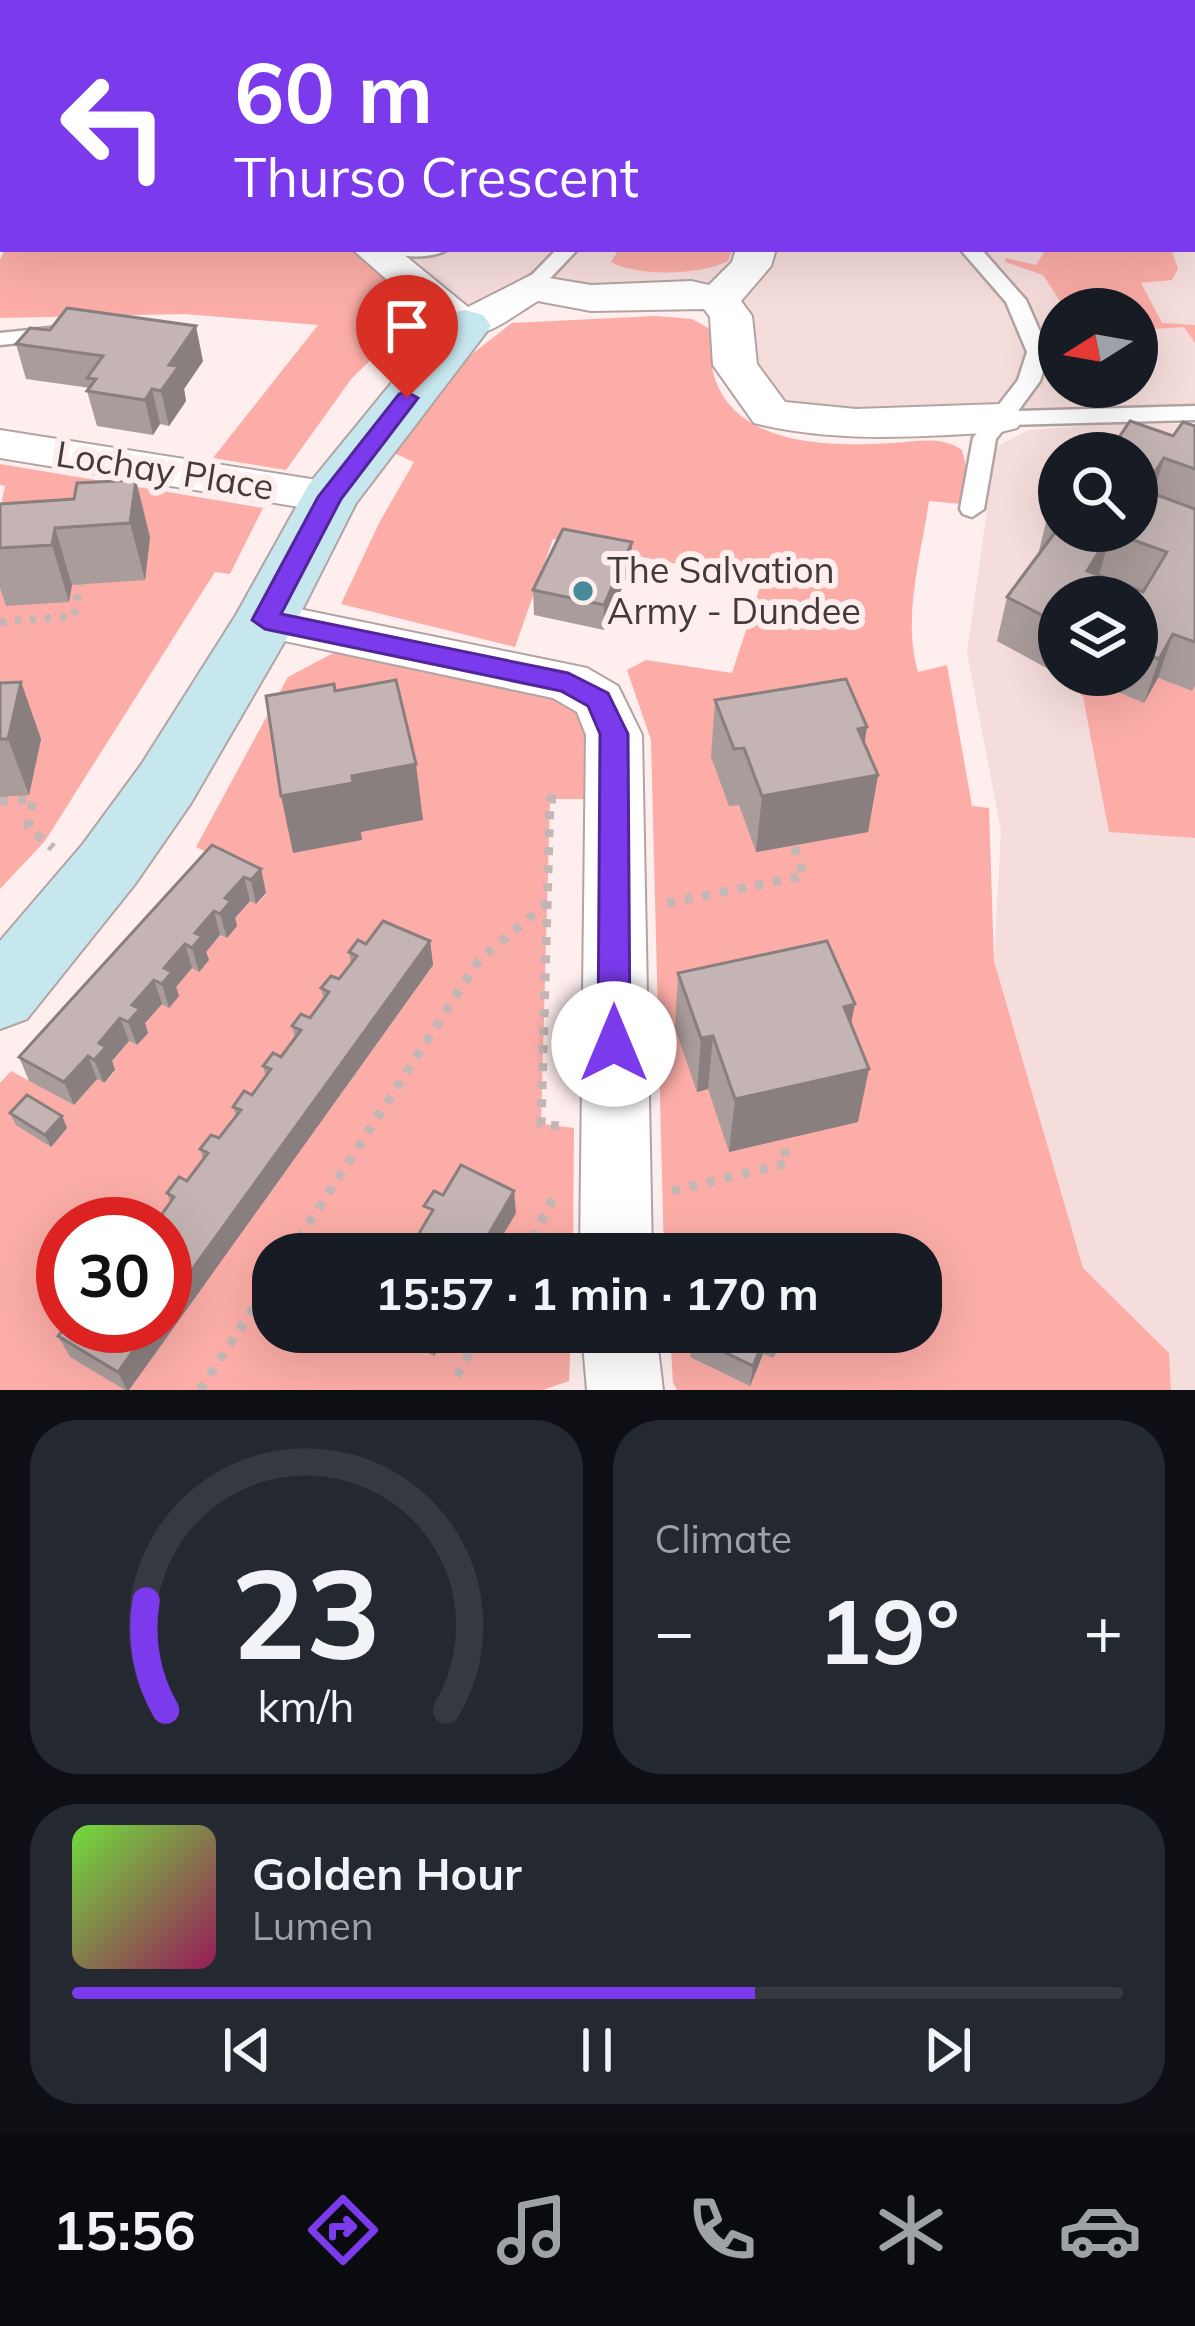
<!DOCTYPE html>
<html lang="en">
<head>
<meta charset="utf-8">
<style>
  :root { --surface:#171b24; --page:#242831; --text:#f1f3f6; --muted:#9ea1a6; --line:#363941; --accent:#7c3aed }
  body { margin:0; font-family:Mulish,sans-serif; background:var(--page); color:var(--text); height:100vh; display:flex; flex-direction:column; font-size:45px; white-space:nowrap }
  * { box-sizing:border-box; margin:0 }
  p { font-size:39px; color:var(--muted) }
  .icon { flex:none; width:66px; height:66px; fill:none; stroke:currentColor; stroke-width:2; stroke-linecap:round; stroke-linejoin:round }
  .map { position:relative; height:1390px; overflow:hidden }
  .details { display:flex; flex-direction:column; gap:30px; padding:30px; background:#0d0f14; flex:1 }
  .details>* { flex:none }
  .hud { position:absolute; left:0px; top:0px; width:1197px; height:252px; box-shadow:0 12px 48px #0002; background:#7c3aed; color:#fff; overflow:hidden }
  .needle { width:78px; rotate:259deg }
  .buttons { position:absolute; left:1038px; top:288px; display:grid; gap:24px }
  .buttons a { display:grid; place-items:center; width:120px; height:120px; border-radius:50%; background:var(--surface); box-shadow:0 12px 48px #0002; font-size:60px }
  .speed { position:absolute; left:36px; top:1197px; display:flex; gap:24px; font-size:60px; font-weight:700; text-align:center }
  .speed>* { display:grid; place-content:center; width:156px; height:156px; border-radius:50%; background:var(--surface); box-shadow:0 12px 48px #0002; line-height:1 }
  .speed .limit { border:18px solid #d22; background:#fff; color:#111 }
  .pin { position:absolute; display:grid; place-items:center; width:102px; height:102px; color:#fff; margin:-123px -51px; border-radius:50% 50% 50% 0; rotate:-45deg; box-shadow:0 0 12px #0007 }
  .pin .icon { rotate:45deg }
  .me { position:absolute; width:132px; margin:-66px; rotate:0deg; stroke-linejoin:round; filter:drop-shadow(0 0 9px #0008) }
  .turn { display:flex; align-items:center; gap:42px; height:252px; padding:0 36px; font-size:54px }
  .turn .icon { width:156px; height:156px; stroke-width:2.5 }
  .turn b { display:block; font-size:84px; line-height:102px }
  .big { font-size:90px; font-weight:700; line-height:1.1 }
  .details .card { flex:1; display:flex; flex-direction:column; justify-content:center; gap:18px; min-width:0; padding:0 42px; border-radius:48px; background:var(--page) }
  .details .dial { align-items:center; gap:0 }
  .dial svg { height:312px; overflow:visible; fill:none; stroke:var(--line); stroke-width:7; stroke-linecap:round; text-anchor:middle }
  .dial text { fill:var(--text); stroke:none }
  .song { display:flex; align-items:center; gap:36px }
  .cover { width:144px; height:144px; border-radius:18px; background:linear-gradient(135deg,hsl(100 70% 55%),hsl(330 70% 35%)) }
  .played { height:12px; border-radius:6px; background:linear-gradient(90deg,var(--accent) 65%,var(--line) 65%) }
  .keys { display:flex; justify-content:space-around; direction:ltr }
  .heat { display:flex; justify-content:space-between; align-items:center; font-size:66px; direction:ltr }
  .details .tiles { flex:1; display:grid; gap:30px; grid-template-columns:1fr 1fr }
  .card:last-child { grid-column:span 2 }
  .trip { position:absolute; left:252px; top:1233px; width:690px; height:120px; border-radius:48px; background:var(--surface); box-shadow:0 12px 48px #0002; font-weight:700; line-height:120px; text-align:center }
  .menu { display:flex; height:192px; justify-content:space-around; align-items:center; background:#090b0e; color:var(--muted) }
  .menu .icon { width:84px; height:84px }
  .menu .current { color:var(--accent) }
  .menu b { font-size:54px; color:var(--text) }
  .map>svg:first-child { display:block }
  .built { fill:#f5dddb; fill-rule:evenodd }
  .green { fill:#fcada7; fill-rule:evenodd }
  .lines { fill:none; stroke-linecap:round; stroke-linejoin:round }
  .lane-casing { stroke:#b3a4a3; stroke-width:5 }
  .street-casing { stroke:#b3a4a3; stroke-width:4 }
  .secondary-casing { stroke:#b3a4a3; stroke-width:4 }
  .path-far1 { stroke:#c3b6b5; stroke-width:8; stroke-dasharray:6 9; stroke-linecap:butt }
  .path { stroke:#c3b6b5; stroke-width:9; stroke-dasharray:8 10; stroke-linecap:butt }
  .lane { fill:#fff; fill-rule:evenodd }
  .street { fill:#fff; fill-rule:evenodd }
  .secondary { fill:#c7e7ee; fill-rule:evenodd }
  .wall { fill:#a99c9b }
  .shaded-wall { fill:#897f7e }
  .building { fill:#c4b5b4; stroke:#897f7e; stroke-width:3; fill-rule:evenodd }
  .route { fill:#7c3aed; stroke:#51269a; stroke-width:3 }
  .poi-dot { fill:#478a9a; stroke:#feeeed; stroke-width:4.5 }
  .labels { text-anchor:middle; stroke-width:12; stroke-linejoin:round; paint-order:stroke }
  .street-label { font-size:36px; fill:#413b3a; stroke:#feeeed }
  .poi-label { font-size:36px; fill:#413b3a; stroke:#feeeed; text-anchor:start }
</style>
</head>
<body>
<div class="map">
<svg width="1195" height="1390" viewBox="0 0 1195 1390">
  <rect width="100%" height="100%" fill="#feeeed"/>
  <g class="built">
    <path d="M182 0H1195V406L871 416 770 413 718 300 531 287 465 326 372 249H1194V3ZM1059 309H1137V387H1059Z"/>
    <path d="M1114 424H1195V1390H1171L1169 1353 1083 1268 994 961 1001 831 967 653 996 447 1028 430ZM1059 453H1137V531H1059ZM1059 597H1137V675H1059Z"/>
  </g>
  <g class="green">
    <polygon points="5,249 374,249 431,301 352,378 286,470 213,458 318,325 184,314 0,318 0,260"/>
    <path d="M619 249H732L728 261C702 275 637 277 611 262Z"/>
    <polygon points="1046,249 1171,249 1178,269 1172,280 1141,283 1162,323 1195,325 1195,343 1184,327 1137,330 1137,309 1065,309 1043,275 1005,262 1006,258 1036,265"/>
    <path d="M656 316 692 319 712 330C714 345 710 363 714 376 736 447 831 447 891 443 918 442 940 435 962 450L968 473 961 504 929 501C921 556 902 618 918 672L947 665 972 806 989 808 994 961 1083 1268 1169 1353 1171 1390H677L673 1383 670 1332H921V1254H664L651 740 627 670 646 660 732 673 762 581 553 539 515 647 341 604 379 523 414 462 389 451 427 389 512 323Z"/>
    <polygon points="0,464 263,508 230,574 215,572 45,841 0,889 0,510 5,486 0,485"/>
    <path d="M339 650 571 700 590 726 593 799H550L541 1124 574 1128 573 1254H273V1332H571L569 1381 543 1390H0V1083L11 1071 74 1105 97 1079 104 1083 115 1071 108 1066 129 1041 137 1045 140 1029 220 935 227 938 237 926 231 923 250 901 257 904 266 894 225 861 196 847 288 677ZM63 1224H165V1326H63Z"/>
    <polygon points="1063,675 1076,675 1144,703 1158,678 1192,691 1195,686 1195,838 1109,832 1083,697"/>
  </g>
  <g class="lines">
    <defs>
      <g id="lane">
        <rect x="0" y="27" width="3" height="10"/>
        <path d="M384 249H448C434 259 398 259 384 249Z"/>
        <polygon points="557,249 578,249 538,291 524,291 524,283"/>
        <polygon points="960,249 981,249 1026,300 1049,352 1040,381 1018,411 1195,406 1195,420 1007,425 996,439 984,509 972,517 963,514 960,509 973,438 1018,380 1027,352 1006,302"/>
        <polygon points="59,327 70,333 67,338 0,345 0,333"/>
      </g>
      <g id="street">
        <rect x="62" y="0" width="32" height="3"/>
        <polygon points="166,0 198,0 199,3 167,3"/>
        <rect x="808" y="0" width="32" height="3"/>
        <polygon points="3,204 3,235 0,236 0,205"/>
        <path d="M352 249H397L468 307 531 275 591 285 691 281 709 285 732 262 736 249H776L771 266 741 301 752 316 757 364 785 402 856 409 1001 404 1017 408 1024 418 1017 428 1001 432C918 437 835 443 754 423L713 365 710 317 704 309 591 311 538 301C511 317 482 343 450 335Z"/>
        <polygon points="0,430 330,482 347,486 354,497 347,508 330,512 0,458"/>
        <polygon points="265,602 587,668 618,686 642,735 652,1254 580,1254 586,735 577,712 553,698 247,633 239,620 247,607"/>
        <polygon points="582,1332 656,1332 663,1390 587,1390"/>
      </g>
      <polygon id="secondary" points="465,310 483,315 491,326 356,503 297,620 191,803 135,884 27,1019 0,1029 0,941 83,844 141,765 236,615 309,484 447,315"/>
    </defs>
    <use href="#lane" class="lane-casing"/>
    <use href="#street" class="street-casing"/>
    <use href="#secondary" class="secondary-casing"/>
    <polyline class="path-far1" points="0,622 74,616 80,584"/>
    <g class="path">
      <polyline points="0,801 33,799 28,827 53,848"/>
      <polyline points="667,903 804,876 794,845"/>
      <polyline points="559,1126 541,1125 550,799 563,799"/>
      <polyline points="672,1191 788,1163 781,1140"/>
      <polyline points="289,1254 479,960 548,902"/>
      <polyline points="524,1254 554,1197"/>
      <polyline points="705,1254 709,1247"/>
      <polyline points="457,1376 481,1332"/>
      <polyline points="200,1390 273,1278"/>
    </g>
    <use href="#lane" class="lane"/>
    <use href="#street" class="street"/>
    <use href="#secondary" class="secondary"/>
  </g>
  <g class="wall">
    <polygon points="1195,0 1195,243 1194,243"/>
    <polygon points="16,344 203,361 184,389 186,401 169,426 160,424 153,435 97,426 87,391 90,388 26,379"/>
    <polygon points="1195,426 1195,686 1192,691 1158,678 1144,703 1076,675 1137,675 1137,597 1059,597 1059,668 1055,666 1052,671 997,641 1007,597 1038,555 1049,510 1059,496 1059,531 1109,452 1173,436"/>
    <polygon points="77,483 150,537 145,580 72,585 69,602 6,606 0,588 0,504 74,499"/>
    <polygon points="631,567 604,630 534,615 533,590"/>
    <polygon points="21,682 41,739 29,795 0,797 0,683"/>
    <polygon points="715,700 864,744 878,775 868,832 756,852 739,805 729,806 711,757"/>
    <polygon points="212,845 261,869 266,893 256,904 250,901 235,918 237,926 227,938 220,935 206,952 209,960 199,972 192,968 176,987 179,996 169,1008 162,1004 145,1023 148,1033 137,1045 129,1041 112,1061 115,1070 104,1083 97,1079 74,1105 29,1081 19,1057"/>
    <polygon points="430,941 433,965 129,1390 125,1390 70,1357 58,1336 165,1326 170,1202 167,1193 187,1181 203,1159 200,1149 219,1138 236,1116 233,1107 252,1095 266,1077 263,1066 281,1057 295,1039 292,1026 310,1018 324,1000 321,988 339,979 351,963 349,952 366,944"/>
    <polygon points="678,973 851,1024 858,1122 729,1152 708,1089 697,1092 675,1028"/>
    <polygon points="10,1113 62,1116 67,1128 51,1147 16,1125"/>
    <polygon points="388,1332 447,1332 434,1356"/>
    <polygon points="694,1332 793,1332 788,1344 782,1340 773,1358 763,1354 750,1386 690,1357"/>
  </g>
  <g class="shaded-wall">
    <polygon points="627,0 645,0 643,3 626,3"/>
    <polygon points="196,326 203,361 184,389 186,401 169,426 161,391 169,365"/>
    <polygon points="152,389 160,424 153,435 145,400"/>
    <polygon points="1164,458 1151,502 1143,490"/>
    <polygon points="136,480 150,537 145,580 130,523"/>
    <polygon points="55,528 72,585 69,602 52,545"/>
    <polygon points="1111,532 1099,576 1087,571"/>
    <polygon points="632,542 631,567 604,630 604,605"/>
    <polygon points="1173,634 1158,678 1144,703 1159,659"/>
    <polygon points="21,682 41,739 29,795 8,739"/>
    <polygon points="867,727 859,779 878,775 868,832 756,852 762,796 858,729"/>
    <polygon points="416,764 423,820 361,832 362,840 293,853 281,796 352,776"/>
    <polygon points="261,869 266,893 256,904 251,880"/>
    <polygon points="244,877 250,901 235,918 237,926 227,938 220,914 225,898"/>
    <polygon points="214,911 220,935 206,952 209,960 199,972 192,948 195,933"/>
    <polygon points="430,941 433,965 129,1390 127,1390 118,1372 151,1326 165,1326 165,1307"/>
    <polygon points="185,944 192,968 176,987 179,996 169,1008 162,984 164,968"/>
    <polygon points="154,980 162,1004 145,1023 148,1033 137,1045 128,1022 132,1005"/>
    <polygon points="855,1004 844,1058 844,1007"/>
    <polygon points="120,1018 129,1041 112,1061 115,1070 104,1083 94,1060 99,1043"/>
    <polygon points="713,1036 708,1089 697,1092 701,1038"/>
    <polygon points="88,1056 97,1079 74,1105 64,1082"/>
    <polygon points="869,1069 858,1122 729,1152 735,1099"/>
    <polygon points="62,1116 67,1128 51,1147 45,1135"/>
    <polygon points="514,1191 516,1213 492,1254 477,1254"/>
    <polygon points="432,1332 447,1332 434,1356 430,1335"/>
    <polygon points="780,1332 783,1332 782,1340 773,1358"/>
    <polygon points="767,1333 763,1354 750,1386 753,1366"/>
  </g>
  <g class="building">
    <polygon points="540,0 627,0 626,3 539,3"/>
    <polygon points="918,0 1195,0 1195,188 1194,3 917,3"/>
    <polygon points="67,308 196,326 169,365 179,366 161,391 152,389 145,400 87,391 96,379 87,378 103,356 16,344 30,328 50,330"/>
    <path d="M1130 421 1173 436 1183 422 1195 426V469L1164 458 1143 490 1195 509V642L1173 634 1159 659 1137 650V597H1059V624L1007 597 1059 527V531H1137V453H1090L1095 447 1109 452ZM1111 532 1167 552 1143 592 1087 571Z"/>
    <polygon points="136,480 130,523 55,528 52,545 0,548 0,504 74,499 77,483"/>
    <polygon points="1059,496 1059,514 1049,510"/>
    <polygon points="563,529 632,542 604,605 533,590"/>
    <polygon points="846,679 867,727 858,729 878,775 762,796 744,748 734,749 715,700"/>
    <polygon points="396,680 416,764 352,776 353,783 281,796 266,696 334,684 335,691"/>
    <polygon points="21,682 8,739 0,739 0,683"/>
    <polygon points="212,845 261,869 251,880 244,877 225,898 231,901 220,914 214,911 195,933 202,936 192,948 185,944 164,968 172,972 162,984 154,980 132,1005 140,1009 128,1022 120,1018 99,1043 106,1047 94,1060 88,1056 64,1082 19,1057"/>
    <polygon points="383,921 430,941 165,1307 165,1224 155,1224 174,1197 167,1193 179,1177 187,1181 208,1153 200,1149 211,1135 219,1138 241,1110 233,1107 244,1091 252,1095 271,1069 263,1066 273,1053 281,1057 301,1030 292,1026 301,1014 310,1018 329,992 321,988 331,976 339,979 357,956 349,952 358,940 366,944"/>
    <polygon points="827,941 855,1004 844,1007 869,1069 735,1099 713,1036 701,1038 678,973"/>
    <polygon points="27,1095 62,1116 45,1135 10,1113"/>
    <polygon points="461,1165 514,1191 477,1254 396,1252 406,1236 415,1240 433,1210 424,1206 434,1191 443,1195"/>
    <polygon points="739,1238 773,1254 732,1254"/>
    <polygon points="66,1326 151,1326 118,1372 58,1336"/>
    <polygon points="694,1332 780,1332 777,1338 767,1333 753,1366 692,1336"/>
  </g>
  <polygon class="route" points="407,392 418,398 341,499 281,614 568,673 608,693 628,734 630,1044 626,1054 614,1058 603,1054 598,1044 600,734 588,706 561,691 265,629 252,620 318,497 399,394"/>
  <circle class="poi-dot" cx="583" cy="591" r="12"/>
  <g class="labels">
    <g class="street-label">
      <text transform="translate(165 470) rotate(9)" y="13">Lochay Place</text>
    </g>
    <g class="poi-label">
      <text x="607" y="583">The Salvation<tspan x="607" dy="41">Army - Dundee</tspan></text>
    </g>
  </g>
</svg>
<div class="buttons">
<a><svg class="needle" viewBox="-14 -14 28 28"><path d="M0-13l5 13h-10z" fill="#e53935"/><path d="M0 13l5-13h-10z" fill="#9ea1a6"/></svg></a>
<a><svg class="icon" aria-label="search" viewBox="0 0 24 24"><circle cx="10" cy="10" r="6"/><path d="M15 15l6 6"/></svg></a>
<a><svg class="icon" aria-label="layers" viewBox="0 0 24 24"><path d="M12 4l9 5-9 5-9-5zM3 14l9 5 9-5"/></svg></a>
</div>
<div class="speed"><div class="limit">30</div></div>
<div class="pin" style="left:407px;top:398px;background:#d93025"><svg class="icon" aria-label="arrive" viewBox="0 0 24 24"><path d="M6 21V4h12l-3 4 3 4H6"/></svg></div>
<svg class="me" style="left:614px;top:1044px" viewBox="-20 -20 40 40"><circle r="19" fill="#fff"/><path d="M0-13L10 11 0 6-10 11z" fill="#7c3aed"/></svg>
<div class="trip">15:57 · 1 min · 170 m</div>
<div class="hud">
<div class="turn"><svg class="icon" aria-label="left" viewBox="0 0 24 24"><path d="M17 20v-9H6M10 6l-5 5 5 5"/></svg><div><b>60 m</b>Thurso Crescent</div></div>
</div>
</div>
<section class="details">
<div class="tiles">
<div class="card dial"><svg viewBox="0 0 100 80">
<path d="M14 69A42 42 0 1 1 86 69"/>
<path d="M14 69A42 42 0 0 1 9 41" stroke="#7c3aed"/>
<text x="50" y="56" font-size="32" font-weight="700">23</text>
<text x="50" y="72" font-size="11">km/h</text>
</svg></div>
<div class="card"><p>Climate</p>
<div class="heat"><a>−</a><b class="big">19°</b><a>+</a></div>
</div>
<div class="card">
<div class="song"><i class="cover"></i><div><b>Golden Hour</b><p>Lumen</p></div></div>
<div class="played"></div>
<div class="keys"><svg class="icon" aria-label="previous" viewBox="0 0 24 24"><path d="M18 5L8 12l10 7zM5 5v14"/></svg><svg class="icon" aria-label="pause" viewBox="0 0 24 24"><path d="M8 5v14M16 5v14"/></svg><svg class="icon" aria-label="next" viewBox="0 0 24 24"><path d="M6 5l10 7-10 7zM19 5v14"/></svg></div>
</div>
</div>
</section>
<nav class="menu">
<b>15:56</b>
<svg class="icon current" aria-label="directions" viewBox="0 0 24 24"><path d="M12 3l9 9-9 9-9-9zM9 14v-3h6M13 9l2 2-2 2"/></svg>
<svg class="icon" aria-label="music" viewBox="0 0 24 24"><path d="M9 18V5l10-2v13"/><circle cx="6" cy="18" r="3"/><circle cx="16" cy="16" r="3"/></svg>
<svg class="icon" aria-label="phone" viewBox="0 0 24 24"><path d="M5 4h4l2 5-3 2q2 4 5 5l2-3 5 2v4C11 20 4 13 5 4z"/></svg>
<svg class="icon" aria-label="climate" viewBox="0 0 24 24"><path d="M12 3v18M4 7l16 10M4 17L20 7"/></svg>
<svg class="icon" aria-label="car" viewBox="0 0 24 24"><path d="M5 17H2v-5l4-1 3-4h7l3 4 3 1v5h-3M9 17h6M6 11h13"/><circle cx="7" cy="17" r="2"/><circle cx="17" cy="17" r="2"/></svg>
</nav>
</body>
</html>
